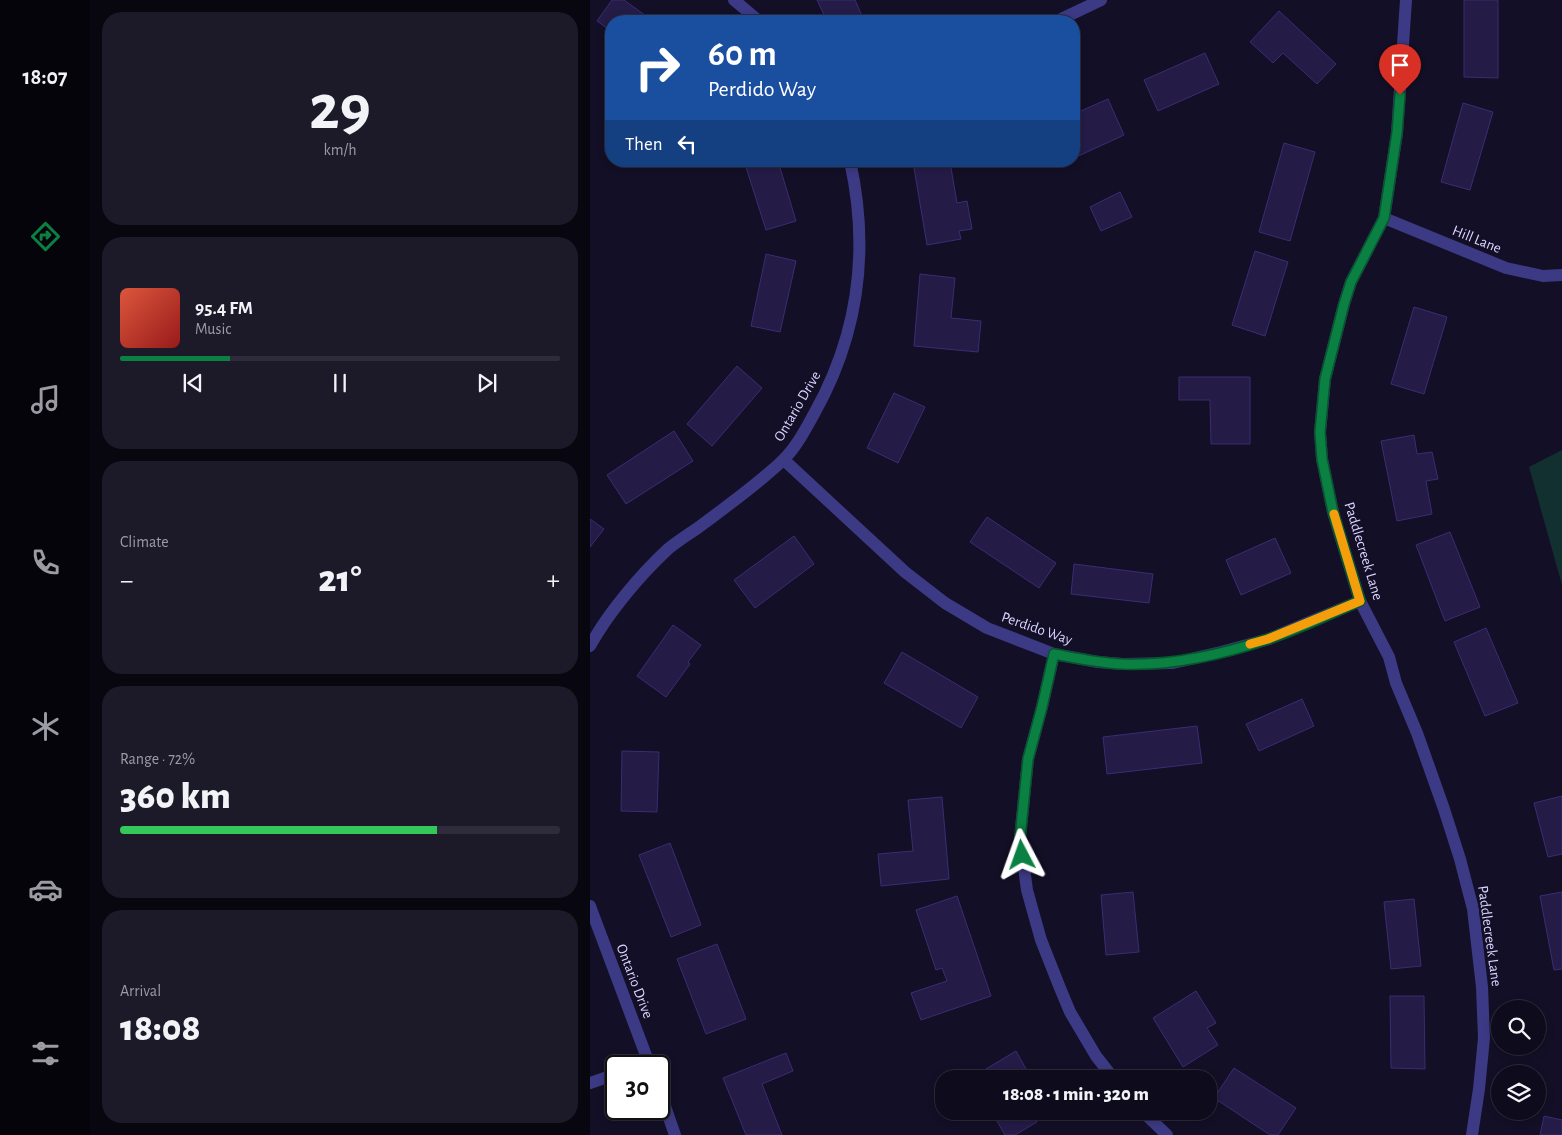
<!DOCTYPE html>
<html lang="en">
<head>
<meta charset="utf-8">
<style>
  :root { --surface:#0e0b1c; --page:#1c1929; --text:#f1f3f6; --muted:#9b9ba3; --line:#2e2b3b; --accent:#0b8043 }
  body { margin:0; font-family:"Alegreya Sans",sans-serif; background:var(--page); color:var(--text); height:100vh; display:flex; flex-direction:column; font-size:19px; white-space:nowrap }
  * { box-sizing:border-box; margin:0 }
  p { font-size:16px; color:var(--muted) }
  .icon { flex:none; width:28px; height:28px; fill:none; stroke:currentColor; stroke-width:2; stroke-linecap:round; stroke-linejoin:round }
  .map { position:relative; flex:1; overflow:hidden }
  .panel { display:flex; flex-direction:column; gap:12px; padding:12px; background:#08060f; width:500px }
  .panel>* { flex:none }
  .banner { position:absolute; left:15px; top:15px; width:475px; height:152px; border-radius:20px; box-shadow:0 2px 8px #0003,0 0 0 1px var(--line); background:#1a4fa0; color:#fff; overflow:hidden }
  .buttons { position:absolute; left:901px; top:1000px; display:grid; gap:10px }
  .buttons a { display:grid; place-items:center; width:55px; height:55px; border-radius:50%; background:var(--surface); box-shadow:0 2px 8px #0003,0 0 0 1px var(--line); font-size:25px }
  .speed { position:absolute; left:15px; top:1055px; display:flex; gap:10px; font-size:25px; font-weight:700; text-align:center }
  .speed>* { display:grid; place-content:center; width:65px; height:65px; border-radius:50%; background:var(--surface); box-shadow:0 2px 8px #0003,0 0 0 1px var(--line); line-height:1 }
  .speed .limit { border:2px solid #111; border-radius:8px; background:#fff; color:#111 }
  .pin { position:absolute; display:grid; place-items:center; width:42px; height:42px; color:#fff; margin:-51px -21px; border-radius:50% 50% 50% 0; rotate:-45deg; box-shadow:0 0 5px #0007 }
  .pin .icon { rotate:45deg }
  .me { position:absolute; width:55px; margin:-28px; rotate:356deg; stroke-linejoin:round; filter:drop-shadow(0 0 4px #0008) }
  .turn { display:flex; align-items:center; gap:18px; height:105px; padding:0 20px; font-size:22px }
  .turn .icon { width:65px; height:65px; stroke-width:2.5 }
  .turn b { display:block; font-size:35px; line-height:42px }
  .then { display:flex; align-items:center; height:48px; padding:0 20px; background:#0003; gap:10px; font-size:19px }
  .big { font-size:38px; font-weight:800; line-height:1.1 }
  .panel .tile { flex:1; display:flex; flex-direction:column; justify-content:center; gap:8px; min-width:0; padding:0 18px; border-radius:20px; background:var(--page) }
  .panel .dial { align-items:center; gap:0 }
  .dial b { font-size:65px; line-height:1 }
  .song { display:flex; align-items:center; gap:15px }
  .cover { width:60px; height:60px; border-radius:8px; background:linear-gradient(135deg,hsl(10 70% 55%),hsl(0 70% 35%)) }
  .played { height:5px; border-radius:2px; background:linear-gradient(90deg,var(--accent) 25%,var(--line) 25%) }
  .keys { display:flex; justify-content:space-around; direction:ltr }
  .heat { display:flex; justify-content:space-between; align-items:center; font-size:28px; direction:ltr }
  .charge { height:8px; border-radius:4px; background:linear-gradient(90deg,#34c759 72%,var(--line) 0) }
  .trip { position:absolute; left:345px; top:1070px; width:282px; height:50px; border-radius:20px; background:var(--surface); box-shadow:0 2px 8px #0003,0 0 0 1px var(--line); font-weight:800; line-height:50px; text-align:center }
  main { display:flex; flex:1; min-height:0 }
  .tabs { display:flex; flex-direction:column; width:90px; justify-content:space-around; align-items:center; background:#06040b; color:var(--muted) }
  .tabs .icon { width:35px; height:35px }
  .tabs .on { color:var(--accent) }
  .tabs b { font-size:22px; color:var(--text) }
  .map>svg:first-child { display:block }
  .green { fill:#12302f }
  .building { fill:#241b47; stroke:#3b2d73 }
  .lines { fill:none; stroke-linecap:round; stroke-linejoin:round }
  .street { stroke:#3d3a85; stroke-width:12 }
  .route-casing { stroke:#07532c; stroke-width:12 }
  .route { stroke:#0b8043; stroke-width:9 }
  .slow { stroke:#f59e0b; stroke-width:9 }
  .labels { text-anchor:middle; stroke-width:5; stroke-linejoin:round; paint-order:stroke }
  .street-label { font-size:15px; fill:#d9d4ff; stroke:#130f26 }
</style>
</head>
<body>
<main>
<nav class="tabs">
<b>18:07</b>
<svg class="icon on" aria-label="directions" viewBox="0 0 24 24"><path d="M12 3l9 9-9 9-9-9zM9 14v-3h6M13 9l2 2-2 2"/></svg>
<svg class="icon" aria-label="music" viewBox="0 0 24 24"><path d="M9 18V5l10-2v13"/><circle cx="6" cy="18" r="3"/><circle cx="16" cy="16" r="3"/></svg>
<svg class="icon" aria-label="phone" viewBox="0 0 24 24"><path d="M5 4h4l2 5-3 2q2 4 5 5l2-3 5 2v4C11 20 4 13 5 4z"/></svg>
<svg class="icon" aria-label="climate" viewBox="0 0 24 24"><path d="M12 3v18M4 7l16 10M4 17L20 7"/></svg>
<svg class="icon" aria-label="car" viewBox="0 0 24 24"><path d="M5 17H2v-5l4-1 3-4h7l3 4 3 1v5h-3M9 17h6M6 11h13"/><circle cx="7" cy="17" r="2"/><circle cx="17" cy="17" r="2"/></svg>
<svg class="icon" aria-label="filters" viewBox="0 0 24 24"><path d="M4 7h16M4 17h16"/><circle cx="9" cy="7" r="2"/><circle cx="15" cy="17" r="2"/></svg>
</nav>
<section class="panel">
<div class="tile dial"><b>29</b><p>km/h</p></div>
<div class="tile">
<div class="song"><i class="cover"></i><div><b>95.4 FM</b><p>Music</p></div></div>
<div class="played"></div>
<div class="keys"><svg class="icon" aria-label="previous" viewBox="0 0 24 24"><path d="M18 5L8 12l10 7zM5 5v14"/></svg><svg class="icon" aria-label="pause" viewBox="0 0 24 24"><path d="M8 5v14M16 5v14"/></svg><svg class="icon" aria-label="next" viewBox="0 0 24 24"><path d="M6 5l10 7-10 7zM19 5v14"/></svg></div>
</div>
<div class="tile"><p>Climate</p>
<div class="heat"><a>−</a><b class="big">21°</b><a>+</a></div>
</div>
<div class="tile"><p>Range · 72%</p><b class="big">360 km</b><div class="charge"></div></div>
<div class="tile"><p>Arrival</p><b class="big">18:08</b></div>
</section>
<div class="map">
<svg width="972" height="1135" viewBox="0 0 972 1135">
  <rect width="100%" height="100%" fill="#130f26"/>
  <polygon class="green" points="972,450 972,585 939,467"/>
  <g class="building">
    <polygon points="22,0 34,0 63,21 21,21 21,31 7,21"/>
    <polygon points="227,0 265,0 272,16 262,21 237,21"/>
    <polygon points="874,0 908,0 908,78 874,77"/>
    <polygon points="689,11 746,64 727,84 693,53 683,63 660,42"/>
    <polygon points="615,53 629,84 568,111 554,80"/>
    <polygon points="518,99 534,135 484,158 484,114"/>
    <polygon points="873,103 903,112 880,190 851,182"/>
    <polygon points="694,143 725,152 700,241 669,232"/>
    <polygon points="154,161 188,161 206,221 176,230"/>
    <polygon points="360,162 367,203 377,201 382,229 369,231 371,239 337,245 324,168"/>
    <polygon points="530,192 542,217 511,231 500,207"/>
    <polygon points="665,251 698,262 675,336 642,325"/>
    <polygon points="176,254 206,261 190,332 161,326"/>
    <polygon points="330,274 365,278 361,318 391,321 388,352 324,346"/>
    <polygon points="824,307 857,317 834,394 801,384"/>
    <polygon points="147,366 172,388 122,446 97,424"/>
    <polygon points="589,377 660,377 660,444 621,444 620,400 589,400"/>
    <polygon points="304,393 335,407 308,463 277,448"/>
    <polygon points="84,431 103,461 36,504 17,475"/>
    <polygon points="824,435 827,454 842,452 848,479 836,481 842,514 807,521 791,441"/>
    <polygon points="397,517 466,563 449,588 380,542"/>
    <polygon points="0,519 14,529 0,547"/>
    <polygon points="860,532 890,607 855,621 826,545"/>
    <polygon points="204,536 224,564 165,608 144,580"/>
    <polygon points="685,538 701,573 651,595 636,560"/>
    <polygon points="484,564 563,574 559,603 481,594"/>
    <polygon points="83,625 111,645 98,662 100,664 76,697 47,676"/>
    <polygon points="896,628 928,703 895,716 864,642"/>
    <polygon points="312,652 388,697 371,728 294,683"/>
    <polygon points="712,699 724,726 669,751 656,724"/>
    <polygon points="607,726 612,763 517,774 513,737"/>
    <polygon points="32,751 69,752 67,812 31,811"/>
    <polygon points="972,796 972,854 958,857 944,803"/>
    <polygon points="352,797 359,879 291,886 288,854 323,851 318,800"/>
    <polygon points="80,843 111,925 81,937 49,855"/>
    <polygon points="543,892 549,952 516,955 511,895"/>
    <polygon points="972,892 972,969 964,970 950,896"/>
    <polygon points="367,896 401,996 331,1020 321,993 357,981 352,968 346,970 326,910"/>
    <polygon points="824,899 831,966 801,969 794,902"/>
    <polygon points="127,944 156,1019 116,1034 87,959"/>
    <polygon points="606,991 626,1023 617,1028 628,1045 593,1067 563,1018"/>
    <polygon points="800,996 834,996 835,1069 801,1068"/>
    <polygon points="426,1051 440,1076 435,1079 382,1079 381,1078"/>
    <polygon points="196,1053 203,1071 172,1084 192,1135 156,1135 133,1078"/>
    <polygon points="644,1068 706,1108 688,1135 680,1135 624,1098"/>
    <polygon points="401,1111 440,1111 447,1122 425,1135 415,1135"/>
    <polygon points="954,1116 972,1120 972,1135 950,1135"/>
  </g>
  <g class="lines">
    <g class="street">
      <polyline points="144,0 169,21"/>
      <polyline points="816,0 807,133 794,218 761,282 754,304 735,379 730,432 732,459 743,512 770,601 799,657 806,683 827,733 854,809 870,859 883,909 892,987 894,1038 889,1089 882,1135"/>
      <polyline points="467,21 511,0"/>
      <polyline points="794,218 916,268 953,276 972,275"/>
      <polyline points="194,460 315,572 355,603 397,628 464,654 508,662 533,664 583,663 631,652 679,639 770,601"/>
      <path d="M0 646C18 613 50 575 78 549 88 541 99 534 109 527 137 506 167 485 192 461 206 448 215 430 224 414 269 334 280 251 260 161"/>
      <polyline points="464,654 452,707 438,759 430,838 437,890 451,940 470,988 480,1012 506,1056 524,1079"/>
      <polyline points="0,906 60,1066"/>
      <polyline points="0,1083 26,1074"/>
      <polyline points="69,1089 85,1135"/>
      <polyline points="552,1111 577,1135"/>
    </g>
  </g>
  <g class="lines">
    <defs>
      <path id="route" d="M432 855 430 838 438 759 452 707 464 654C486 658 509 663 532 664 581 666 631 655 678 639 709 629 739 614 770 601L743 512 732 459 730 432 735 379 754 304 761 282 794 218 807 133 810 95"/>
    </defs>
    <use href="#route" class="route-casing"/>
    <use href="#route" class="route"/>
    <polyline class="slow" points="660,644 678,639 770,601 744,514"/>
  </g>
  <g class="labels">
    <g class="street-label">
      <text transform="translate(887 239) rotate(22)" y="5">Hill Lane</text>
      <text transform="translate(207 406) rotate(-60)" y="5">Ontario Drive</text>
      <text transform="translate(774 551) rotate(73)" y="5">Paddlecreek Lane</text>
      <text transform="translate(447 628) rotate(19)" y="5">Perdido Way</text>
      <text transform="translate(900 936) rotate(82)" y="5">Paddlecreek Lane</text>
      <text transform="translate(45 981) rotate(69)" y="5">Ontario Drive</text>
    </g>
  </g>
</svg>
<div class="buttons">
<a><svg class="icon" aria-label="search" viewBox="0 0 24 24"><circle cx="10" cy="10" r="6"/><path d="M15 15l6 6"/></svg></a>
<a><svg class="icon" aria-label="layers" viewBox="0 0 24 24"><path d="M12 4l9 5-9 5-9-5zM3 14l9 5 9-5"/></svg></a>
</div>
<div class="speed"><div class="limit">30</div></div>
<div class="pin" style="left:810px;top:95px;background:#d93025"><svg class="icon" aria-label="arrive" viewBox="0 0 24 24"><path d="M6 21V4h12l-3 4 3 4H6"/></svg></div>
<svg class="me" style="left:432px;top:855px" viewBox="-20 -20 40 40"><path d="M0-17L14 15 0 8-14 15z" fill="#0b8043" stroke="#fff" stroke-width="4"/></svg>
<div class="trip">18:08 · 1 min · 320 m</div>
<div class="banner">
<div class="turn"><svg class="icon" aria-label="right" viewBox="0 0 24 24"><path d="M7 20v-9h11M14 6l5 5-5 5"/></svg><div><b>60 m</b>Perdido Way</div></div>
<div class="then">Then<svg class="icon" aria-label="left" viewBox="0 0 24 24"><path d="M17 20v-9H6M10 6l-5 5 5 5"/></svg></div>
</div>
</div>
</main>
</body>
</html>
